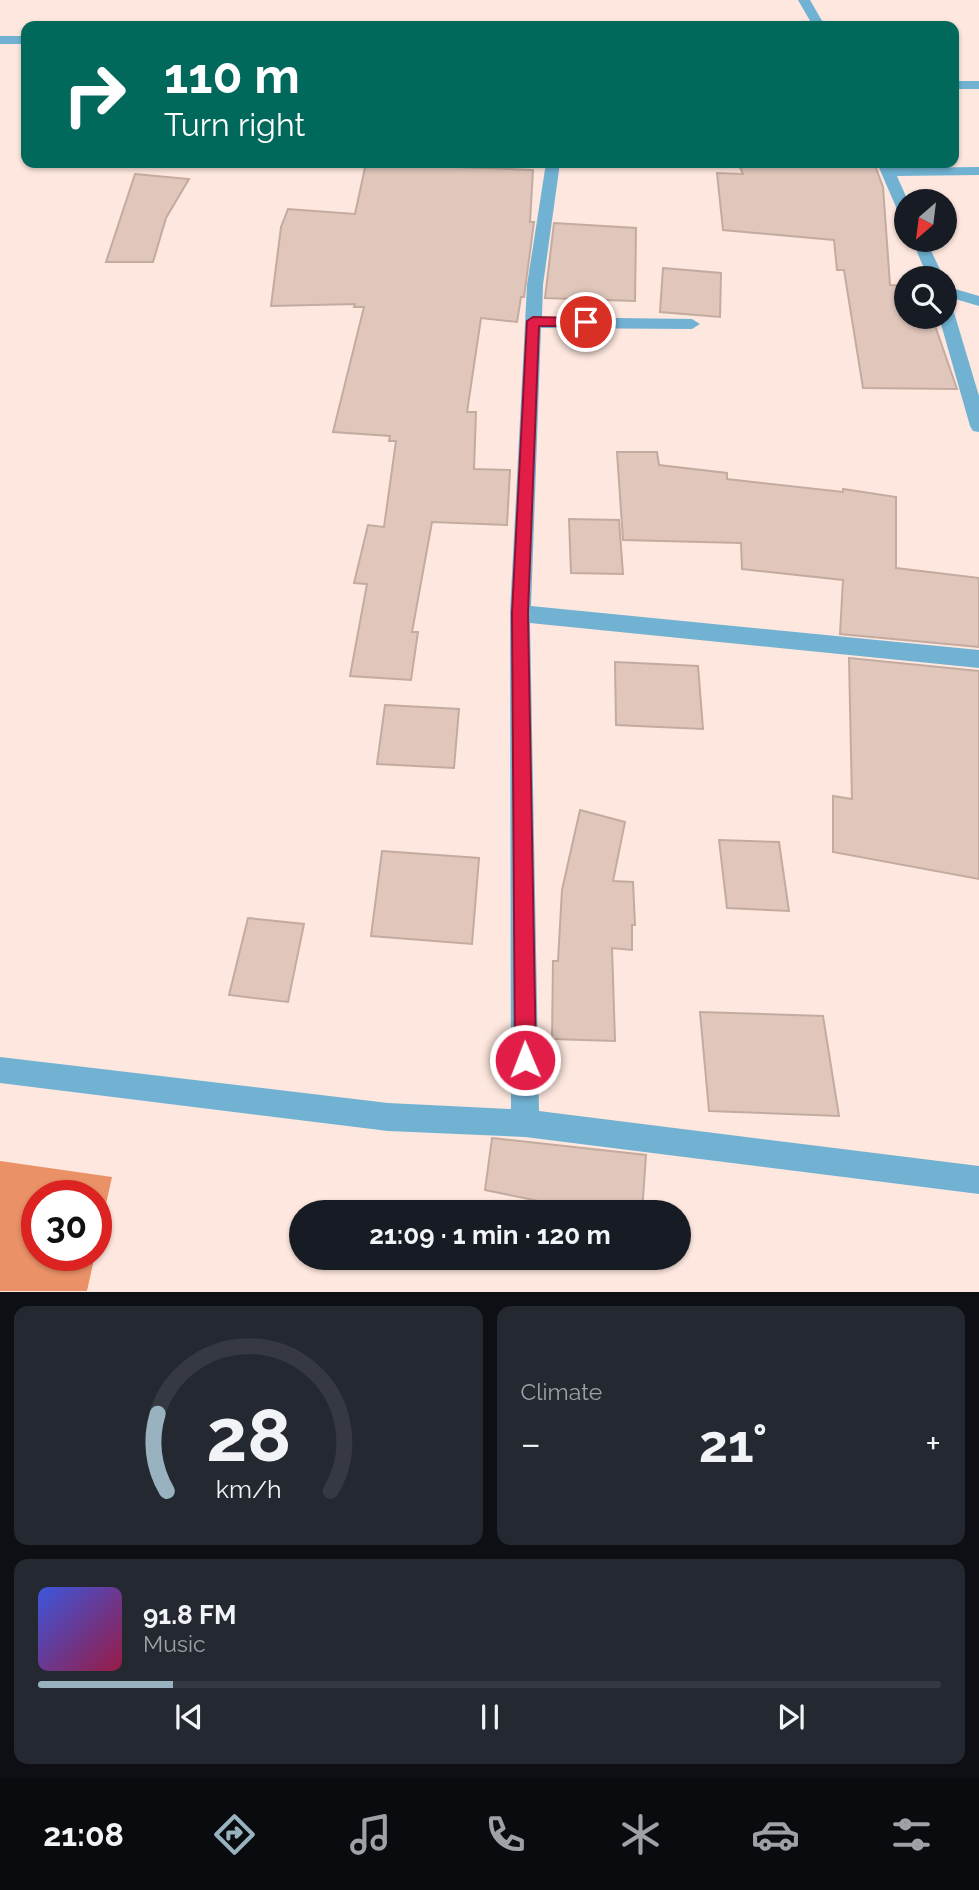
<!DOCTYPE html>
<html lang="en">
<head>
<meta charset="utf-8">
<style>
  :root { --surface:#171b24; --page:#242831; --text:#f1f3f6; --muted:#9ea1a6; --line:#363941; --accent:#98b2bf }
  body { margin:0; font-family:Raleway,sans-serif; background:var(--page); color:var(--text); height:100vh; display:flex; flex-direction:column; font-size:26px; white-space:nowrap }
  * { box-sizing:border-box; margin:0 }
  p { font-size:23px; color:var(--muted) }
  .icon { flex:none; width:38px; height:38px; fill:none; stroke:currentColor; stroke-width:2; stroke-linecap:round; stroke-linejoin:round }
  .map { position:relative; height:1292px; overflow:hidden }
  .sheet { display:flex; flex-direction:column; gap:14px; padding:14px; background:#0d0f14; flex:1 }
  .sheet>* { flex:none }
  .top-card { position:absolute; left:21px; top:21px; width:938px; height:147px; border-radius:14px; box-shadow:0 2px 5px #0004; background:#00695c; color:#fff; overflow:hidden }
  .needle { width:46px; rotate:208deg }
  .controls { position:absolute; left:894px; top:189px; display:grid; gap:14px }
  .controls a { display:grid; place-items:center; width:63px; height:63px; border-radius:50%; background:var(--surface); box-shadow:0 2px 5px #0004; font-size:35px }
  .speed { position:absolute; left:21px; top:1180px; display:flex; gap:14px; font-size:35px; font-weight:700; text-align:center }
  .speed>* { display:grid; place-content:center; width:91px; height:91px; border-radius:50%; background:var(--surface); box-shadow:0 2px 5px #0004; line-height:1 }
  .speed .limit { border:10px solid #d22; background:#fff; color:#111 }
  .pin { position:absolute; display:grid; place-items:center; width:60px; height:60px; color:#fff; margin:-30px; border:4px solid #fff; border-radius:50%; box-shadow:0 2px 7px #0007 }
  .me { position:absolute; width:77px; margin:-38px; rotate:359deg; stroke-linejoin:round; filter:drop-shadow(0 0 5px #0008) }
  .turn { display:flex; align-items:center; gap:24px; height:147px; padding:0 28px; font-size:32px }
  .turn .icon { width:91px; height:91px; stroke-width:2.5 }
  .turn b { display:block; font-size:49px; line-height:60px }
  .big { font-size:52px; font-weight:700; line-height:1.1 }
  .sheet .widget { flex:1; display:flex; flex-direction:column; justify-content:center; gap:10px; min-width:0; padding:0 24px; border-radius:14px; background:var(--page) }
  .sheet .dial { align-items:center; gap:0 }
  .dial svg { height:182px; overflow:visible; fill:none; stroke:var(--line); stroke-width:7; stroke-linecap:round; text-anchor:middle }
  .dial text { fill:var(--text); stroke:none }
  .song { display:flex; align-items:center; gap:21px }
  .cover { width:84px; height:84px; border-radius:10px; background:linear-gradient(135deg,hsl(230 70% 55%),hsl(340 70% 35%)) }
  .played { height:7px; border-radius:4px; background:linear-gradient(90deg,var(--accent) 15%,var(--line) 15%) }
  .keys { display:flex; justify-content:space-around; direction:ltr }
  .heat { display:flex; justify-content:space-between; align-items:center; font-size:38px; direction:ltr }
  .sheet .tiles { flex:1; display:grid; gap:14px; grid-template-columns:1fr 1fr }
  .widget:last-child { grid-column:span 2 }
  .trip { position:absolute; left:289px; top:1200px; width:402px; height:70px; border-radius:35px; background:var(--surface); box-shadow:0 2px 5px #0004; font-weight:700; line-height:70px; text-align:center }
  .tab-bar { display:flex; height:112px; justify-content:space-around; align-items:center; background:#090b0e; color:var(--muted) }
  .tab-bar .icon { width:49px; height:49px }
  .tab-bar .active { color:var(--accent) }
  .tab-bar b { font-size:32px; color:var(--text) }
  .map>svg:first-child { display:block }
  .forest { fill:#ea9167 }
  .building { fill:#e0c6bb; stroke:#c4aba0; stroke-width:2 }
  .lines { fill:none; stroke-linecap:round; stroke-linejoin:round }
  .minor { fill:#71b2d3; fill-rule:evenodd }
  .route { fill:#e11d48; stroke:#92132f; stroke-width:2 }
</style>
</head>
<body>
<div class="map">
<svg width="979" height="1292" viewBox="0 0 979 1292">
  <rect width="100%" height="100%" fill="#fde7de"/>
  <polygon class="forest" points="0,1161 112,1177 96,1249 96,1195 37,1195 37,1255 95,1255 87,1291 0,1291"/>
  <g class="building">
    <polygon points="366,163 461,163 460,167 533,170 530,222 534,222 524,297 521,297 517,322 481,318 467,412 476,412 474,469 510,470 507,525 432,522 412,632 418,632 411,680 350,676 367,584 354,583 368,525 384,527 396,441 389,441 390,436 333,432 364,307 354,307 355,304 271,306 281,227 288,209 355,214"/>
    <polygon points="738,163 874,163 883,187 890,285 906,286 906,317 932,317 957,389 863,388 844,270 837,270 834,240 723,230 717,173 743,174"/>
    <polygon points="135,174 189,179 166,218 153,262 106,262"/>
    <polygon points="554,223 636,228 635,301 545,298"/>
    <polygon points="663,268 721,273 720,317 660,312"/>
    <polygon points="617,452 657,452 659,465 727,473 727,479 843,492 843,489 896,497 896,568 979,578 979,647 840,634 843,580 742,569 741,543 623,540"/>
    <polygon points="569,519 619,520 623,574 571,573"/>
    <polygon points="849,658 979,671 979,879 833,852 833,796 852,799"/>
    <polygon points="615,662 698,666 703,729 616,725"/>
    <polygon points="385,705 459,709 454,768 377,764"/>
    <polygon points="580,810 625,822 613,881 633,882 635,925 632,925 632,950 612,948 615,1041 552,1039 553,961 558,961 562,890"/>
    <polygon points="719,840 779,842 789,911 727,908"/>
    <polygon points="382,851 479,858 472,944 371,936"/>
    <polygon points="248,918 304,924 288,1002 229,995"/>
    <polygon points="700,1012 823,1016 839,1116 709,1111"/>
    <polygon points="492,1138 646,1155 642,1213 597,1213 485,1190"/>
  </g>
  <g class="lines">
    <g class="minor">
      <polygon points="798,0 810,0 825,26 813,26"/>
      <rect x="0" y="36" width="26" height="8"/>
      <rect x="954" y="81" width="25" height="8"/>
      <polygon points="546,163 560,163 543,285 542,317 692,319 700,324 692,329 541,328 531,606 979,650 979,668 530,623 539,1111 979,1166 979,1194 525,1137 388,1131 0,1083 0,1057 388,1103 511,1109 510,613 527,285"/>
      <polygon points="877,163 891,163 893,168 979,167 979,175 897,176 908,201 906,219 899,214"/>
      <polygon points="912,240 926,240 944,278 928,278"/>
      <polygon points="945,286 979,296 979,306 945,296"/>
      <polygon points="945,304 953,309 979,396 979,432 973,431 970,426 939,317 945,317"/>
    </g>
  </g>
  <polygon class="route" points="533,317 586,318 592,322 586,326 539,326 528,613 536,1060 533,1067 525,1070 518,1067 515,1060 512,613 527,321"/>
</svg>
<div class="controls">
<a><svg class="needle" viewBox="-14 -14 28 28"><path d="M0-13l5 13h-10z" fill="#e53935"/><path d="M0 13l5-13h-10z" fill="#9ea1a6"/></svg></a>
<a><svg class="icon" aria-label="search" viewBox="0 0 24 24"><circle cx="10" cy="10" r="6"/><path d="M15 15l6 6"/></svg></a>
</div>
<div class="speed"><div class="limit">30</div></div>
<div class="pin" style="left:586px;top:322px;background:#d93025"><svg class="icon" aria-label="arrive" viewBox="0 0 24 24"><path d="M6 21V4h12l-3 4 3 4H6"/></svg></div>
<svg class="me" style="left:525px;top:1060px" viewBox="-20 -20 40 40"><circle r="17" fill="#e11d48" stroke="#fff" stroke-width="3"/><path d="M0-11L8 9 0 5-8 9z" fill="#fff"/></svg>
<div class="trip">21:09 · 1 min · 120 m</div>
<div class="top-card">
<div class="turn"><svg class="icon" aria-label="right" viewBox="0 0 24 24"><path d="M7 20v-9h11M14 6l5 5-5 5"/></svg><div><b>110 m</b>Turn right</div></div>
</div>
</div>
<section class="sheet">
<div class="tiles">
<div class="widget dial"><svg viewBox="0 0 100 80">
<path d="M14 69A42 42 0 1 1 86 69"/>
<path d="M14 69A42 42 0 0 1 10 35" stroke="#98b2bf"/>
<text x="50" y="56" font-size="32" font-weight="700">28</text>
<text x="50" y="72" font-size="11">km/h</text>
</svg></div>
<div class="widget"><p>Climate</p>
<div class="heat"><a>−</a><b class="big">21°</b><a>+</a></div>
</div>
<div class="widget">
<div class="song"><i class="cover"></i><div><b>91.8 FM</b><p>Music</p></div></div>
<div class="played"></div>
<div class="keys"><svg class="icon" aria-label="previous" viewBox="0 0 24 24"><path d="M18 5L8 12l10 7zM5 5v14"/></svg><svg class="icon" aria-label="pause" viewBox="0 0 24 24"><path d="M8 5v14M16 5v14"/></svg><svg class="icon" aria-label="next" viewBox="0 0 24 24"><path d="M6 5l10 7-10 7zM19 5v14"/></svg></div>
</div>
</div>
</section>
<nav class="tab-bar">
<b>21:08</b>
<svg class="icon active" aria-label="directions" viewBox="0 0 24 24"><path d="M12 3l9 9-9 9-9-9zM9 14v-3h6M13 9l2 2-2 2"/></svg>
<svg class="icon" aria-label="music" viewBox="0 0 24 24"><path d="M9 18V5l10-2v13"/><circle cx="6" cy="18" r="3"/><circle cx="16" cy="16" r="3"/></svg>
<svg class="icon" aria-label="phone" viewBox="0 0 24 24"><path d="M5 4h4l2 5-3 2q2 4 5 5l2-3 5 2v4C11 20 4 13 5 4z"/></svg>
<svg class="icon" aria-label="climate" viewBox="0 0 24 24"><path d="M12 3v18M4 7l16 10M4 17L20 7"/></svg>
<svg class="icon" aria-label="car" viewBox="0 0 24 24"><path d="M5 17H2v-5l4-1 3-4h7l3 4 3 1v5h-3M9 17h6M6 11h13"/><circle cx="7" cy="17" r="2"/><circle cx="17" cy="17" r="2"/></svg>
<svg class="icon" aria-label="filters" viewBox="0 0 24 24"><path d="M4 7h16M4 17h16"/><circle cx="9" cy="7" r="2"/><circle cx="15" cy="17" r="2"/></svg>
</nav>
</body>
</html>
